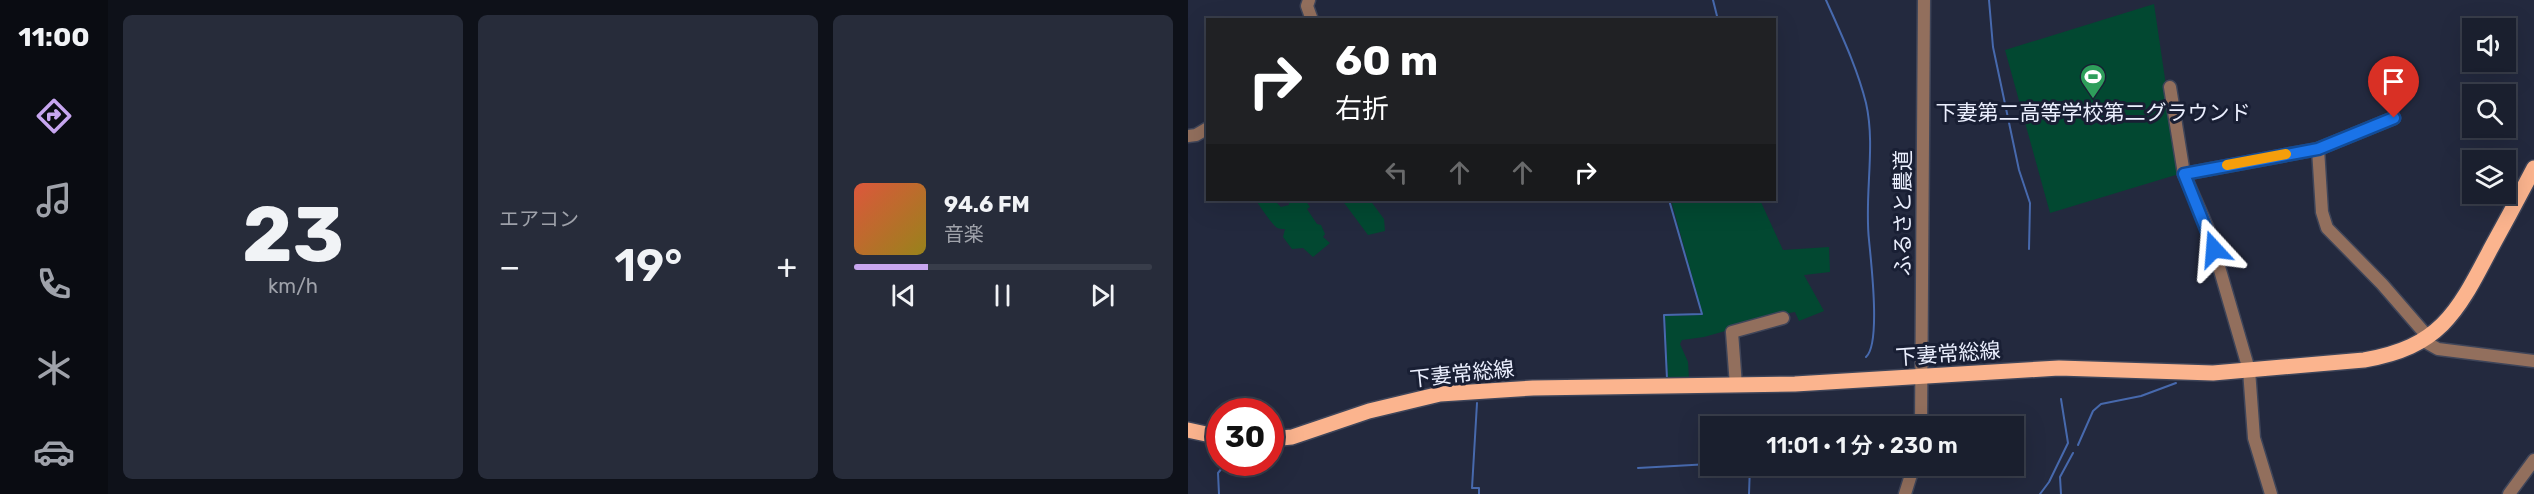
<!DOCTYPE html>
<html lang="ja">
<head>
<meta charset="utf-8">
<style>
  :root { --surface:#1a1f2e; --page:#272c3a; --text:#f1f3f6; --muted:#9fa2aa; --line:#383d4a; --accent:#c7a6ef }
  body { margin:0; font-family:Rubik,"Noto Sans JP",sans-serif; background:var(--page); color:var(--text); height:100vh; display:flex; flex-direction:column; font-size:22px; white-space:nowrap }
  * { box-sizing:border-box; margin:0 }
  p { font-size:20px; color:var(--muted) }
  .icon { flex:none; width:33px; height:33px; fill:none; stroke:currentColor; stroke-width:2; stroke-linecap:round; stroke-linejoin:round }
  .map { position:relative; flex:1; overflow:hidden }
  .side { display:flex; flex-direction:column; gap:15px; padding:15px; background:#0e1119; width:1080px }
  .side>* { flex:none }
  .hud { position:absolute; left:18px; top:18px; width:570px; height:183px; border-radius:0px; box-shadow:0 6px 24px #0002,0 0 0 2px var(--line); background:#202124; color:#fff; overflow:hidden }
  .fabs { position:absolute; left:1274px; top:18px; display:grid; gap:12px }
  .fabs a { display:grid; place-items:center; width:54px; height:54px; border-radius:0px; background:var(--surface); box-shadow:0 6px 24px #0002,0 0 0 2px var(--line); font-size:30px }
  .speed { position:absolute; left:18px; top:398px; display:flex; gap:12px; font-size:30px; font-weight:700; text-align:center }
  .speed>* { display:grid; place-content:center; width:78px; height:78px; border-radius:50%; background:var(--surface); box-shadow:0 6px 24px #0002,0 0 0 2px var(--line); line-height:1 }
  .speed .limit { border:9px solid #d22; background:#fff; color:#111 }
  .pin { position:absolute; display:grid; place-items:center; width:51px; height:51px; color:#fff; margin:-62px -26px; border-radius:50% 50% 50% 0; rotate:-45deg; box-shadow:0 0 6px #0007 }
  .pin .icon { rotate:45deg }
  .me { position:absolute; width:66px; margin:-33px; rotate:341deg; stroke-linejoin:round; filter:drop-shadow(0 0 4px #0008) }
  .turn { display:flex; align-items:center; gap:21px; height:126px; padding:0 30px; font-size:27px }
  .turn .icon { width:78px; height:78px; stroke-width:2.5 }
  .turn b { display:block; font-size:42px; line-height:51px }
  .lanes { display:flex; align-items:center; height:57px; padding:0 30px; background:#0003; justify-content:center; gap:30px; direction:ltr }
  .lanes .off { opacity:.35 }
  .big { font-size:45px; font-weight:600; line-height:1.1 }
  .side .tile { flex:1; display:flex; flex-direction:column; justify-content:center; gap:9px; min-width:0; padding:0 21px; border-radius:9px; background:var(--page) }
  .side .dial { align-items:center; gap:0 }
  .dial b { font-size:78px; line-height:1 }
  .song { display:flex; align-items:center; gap:18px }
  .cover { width:72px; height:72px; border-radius:9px; background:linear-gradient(135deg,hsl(10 70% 55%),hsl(50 70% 35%)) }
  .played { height:6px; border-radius:3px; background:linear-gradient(90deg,var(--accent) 25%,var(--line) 25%) }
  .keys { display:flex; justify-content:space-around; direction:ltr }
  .heat { display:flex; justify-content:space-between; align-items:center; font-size:33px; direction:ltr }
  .side .tiles { flex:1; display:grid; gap:15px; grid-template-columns:repeat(3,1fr) }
  .trip { position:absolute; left:512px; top:416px; width:324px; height:60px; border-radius:0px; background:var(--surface); box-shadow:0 6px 24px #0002,0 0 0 2px var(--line); font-weight:600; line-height:60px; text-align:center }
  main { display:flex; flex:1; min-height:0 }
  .dock { display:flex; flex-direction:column; width:108px; justify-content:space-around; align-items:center; background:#0a0c12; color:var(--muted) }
  .dock .icon { width:42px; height:42px }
  .dock .active { color:var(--accent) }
  .dock b { font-size:27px; color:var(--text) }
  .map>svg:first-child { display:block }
  .green { fill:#024831 }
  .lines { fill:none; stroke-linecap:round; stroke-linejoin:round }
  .stream { stroke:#4769ad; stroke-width:2 }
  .minor-casing { stroke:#3f4559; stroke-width:15 }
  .major-casing { stroke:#3f4559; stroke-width:18 }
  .minor { stroke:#926f5d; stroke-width:12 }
  .major { stroke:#fbb48e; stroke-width:15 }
  .route-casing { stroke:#114b97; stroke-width:15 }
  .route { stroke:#1a73e8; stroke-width:10 }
  .slow { stroke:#f59e0b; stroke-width:10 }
  .labels { text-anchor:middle; stroke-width:6; stroke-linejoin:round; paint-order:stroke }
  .poi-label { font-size:21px; fill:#ebeffe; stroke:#191f34 }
  .street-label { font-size:21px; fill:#ebeffe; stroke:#191f34 }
</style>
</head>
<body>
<main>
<nav class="dock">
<b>11:00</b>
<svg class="icon active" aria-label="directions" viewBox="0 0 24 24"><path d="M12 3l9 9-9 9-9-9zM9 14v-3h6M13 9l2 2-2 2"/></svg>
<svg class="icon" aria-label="music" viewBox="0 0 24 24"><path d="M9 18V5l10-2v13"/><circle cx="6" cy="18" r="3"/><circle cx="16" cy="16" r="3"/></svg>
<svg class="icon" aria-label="phone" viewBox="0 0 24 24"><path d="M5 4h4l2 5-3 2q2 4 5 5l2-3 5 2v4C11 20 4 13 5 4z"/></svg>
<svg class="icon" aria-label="climate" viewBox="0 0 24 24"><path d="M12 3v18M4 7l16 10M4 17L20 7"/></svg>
<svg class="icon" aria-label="car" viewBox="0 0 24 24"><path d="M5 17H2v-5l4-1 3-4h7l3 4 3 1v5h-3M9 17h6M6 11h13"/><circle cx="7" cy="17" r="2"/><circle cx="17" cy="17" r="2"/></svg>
</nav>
<section class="side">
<div class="tiles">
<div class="tile dial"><b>23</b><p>km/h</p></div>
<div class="tile"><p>エアコン</p>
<div class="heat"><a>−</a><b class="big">19°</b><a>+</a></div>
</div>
<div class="tile">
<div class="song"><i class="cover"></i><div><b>94.6 FM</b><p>音楽</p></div></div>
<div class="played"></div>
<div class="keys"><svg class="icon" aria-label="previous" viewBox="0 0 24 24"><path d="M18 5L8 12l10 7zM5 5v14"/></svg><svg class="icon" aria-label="pause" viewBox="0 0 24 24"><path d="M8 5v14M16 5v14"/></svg><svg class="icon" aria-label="next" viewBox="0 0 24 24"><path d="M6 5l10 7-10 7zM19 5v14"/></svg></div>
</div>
</div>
</section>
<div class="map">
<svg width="1346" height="494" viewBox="0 0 1346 494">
  <rect width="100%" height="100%" fill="#23293e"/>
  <g class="green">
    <polygon points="966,4 991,174 862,213 817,50"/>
    <path d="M68 200H90L88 202 93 207 101 205V200H117L122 207 119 209 129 224 133 225 137 234 135 237 142 243 125 257 115 248 104 249 95 237 97 229C95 229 90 229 88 227 84 224 70 204 68 200Z"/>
    <polygon points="154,200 182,200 196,219 197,231 180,235"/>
    <polygon points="483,200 572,200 595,250 641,247 642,272 616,275 636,311 611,321 607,312 601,313 516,337 494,340 492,344 500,362 501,378 480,379 477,316 515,315"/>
  </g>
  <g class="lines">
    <g class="stream">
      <polyline points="525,0 530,20"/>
      <path d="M638 0C653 34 669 67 678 103 688 147 676 195 681 240 683 262 693 344 678 357"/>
      <polyline points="801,0 805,47 831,170 842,203 841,249"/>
      <polyline points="479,379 476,315 514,314 481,200"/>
      <polyline points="289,403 284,488 291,488 291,494"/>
      <polyline points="890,445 905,411 913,404 953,396 988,383"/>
      <polyline points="450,468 522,464"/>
      <polyline points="31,494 30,473 39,462"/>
      <polyline points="561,494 562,465"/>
      <polyline points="852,494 861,482 880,443 873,399"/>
      <polyline points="873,494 872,477 885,453"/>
    </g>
    <defs>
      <g id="minor">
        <polyline points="121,0 119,6 124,20"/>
        <polyline points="982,87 996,174 1020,229 1061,370 1066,438 1083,494"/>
        <polyline points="0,136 8,135 20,128"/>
        <polyline points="1130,149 1206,118"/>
        <polyline points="996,174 1130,149 1134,212 1139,228 1194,284 1240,337"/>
        <polyline points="1234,340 1250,349 1346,361"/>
        <polyline points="548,386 544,332 595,318"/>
        <polyline points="733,426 736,0"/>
        <polyline points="717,494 726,465"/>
        <polyline points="1321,494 1346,460"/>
      </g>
      <g id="major">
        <polyline points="0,430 32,437"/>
        <path d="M82 439 104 437 181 411 252 394 345 388 607 384 871 368 1025 373 1176 360C1252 347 1269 313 1302 250 1317 223 1332 195 1346 168"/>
      </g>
    </defs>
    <use href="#minor" class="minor-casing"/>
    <use href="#major" class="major-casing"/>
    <use href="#minor" class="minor"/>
    <use href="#major" class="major"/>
  </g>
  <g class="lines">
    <defs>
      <polyline id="route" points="1026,249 996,174 1130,149 1206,118"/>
    </defs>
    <use href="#route" class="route-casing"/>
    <use href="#route" class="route"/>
    <polyline class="slow" points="1039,165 1098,154"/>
  </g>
  <defs>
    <symbol id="stadium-pin" viewBox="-11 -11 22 30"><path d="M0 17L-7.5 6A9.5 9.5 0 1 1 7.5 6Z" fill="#2e9e5b" stroke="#191f34"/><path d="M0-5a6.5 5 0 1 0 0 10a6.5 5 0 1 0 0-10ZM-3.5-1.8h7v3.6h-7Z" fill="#fff"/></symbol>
  </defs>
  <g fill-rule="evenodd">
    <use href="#stadium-pin" x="890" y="62" width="30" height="40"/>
  </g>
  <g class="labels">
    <g class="poi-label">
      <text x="905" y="120">下妻第二高等学校第二グラウンド</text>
    </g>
    <g class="street-label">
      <text transform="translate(715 213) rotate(-90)" y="7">ふるさと農道</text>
      <text transform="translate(760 354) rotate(-4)" y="7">下妻常総線</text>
      <text transform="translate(274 374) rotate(-6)" y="7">下妻常総線</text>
    </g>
  </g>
</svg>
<div class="fabs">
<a><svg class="icon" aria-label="sound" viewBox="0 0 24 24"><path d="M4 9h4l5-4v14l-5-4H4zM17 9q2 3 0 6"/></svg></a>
<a><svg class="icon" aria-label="search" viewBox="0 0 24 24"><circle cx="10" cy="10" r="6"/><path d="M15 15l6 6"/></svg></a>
<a><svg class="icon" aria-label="layers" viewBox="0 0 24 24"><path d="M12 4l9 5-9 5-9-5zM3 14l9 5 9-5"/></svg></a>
</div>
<div class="speed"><div class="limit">30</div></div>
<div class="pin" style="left:1206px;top:118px;background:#d93025"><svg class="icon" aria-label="arrive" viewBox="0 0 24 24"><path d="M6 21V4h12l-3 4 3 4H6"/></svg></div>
<svg class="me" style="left:1026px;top:249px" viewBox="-20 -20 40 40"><path d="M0-17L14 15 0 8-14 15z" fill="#1a73e8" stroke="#fff" stroke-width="4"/></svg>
<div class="trip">11:01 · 1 分 · 230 m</div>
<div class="hud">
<div class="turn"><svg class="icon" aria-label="right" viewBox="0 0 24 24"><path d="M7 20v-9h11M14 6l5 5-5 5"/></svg><div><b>60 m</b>右折</div></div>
<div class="lanes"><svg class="icon off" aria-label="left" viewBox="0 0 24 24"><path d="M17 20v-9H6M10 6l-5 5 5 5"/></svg><svg class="icon off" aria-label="ahead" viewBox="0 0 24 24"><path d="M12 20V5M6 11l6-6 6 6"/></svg><svg class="icon off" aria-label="ahead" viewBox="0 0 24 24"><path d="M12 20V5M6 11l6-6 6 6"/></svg><svg class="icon" aria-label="right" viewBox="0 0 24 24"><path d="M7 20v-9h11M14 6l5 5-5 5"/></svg></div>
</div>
</div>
</main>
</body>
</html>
